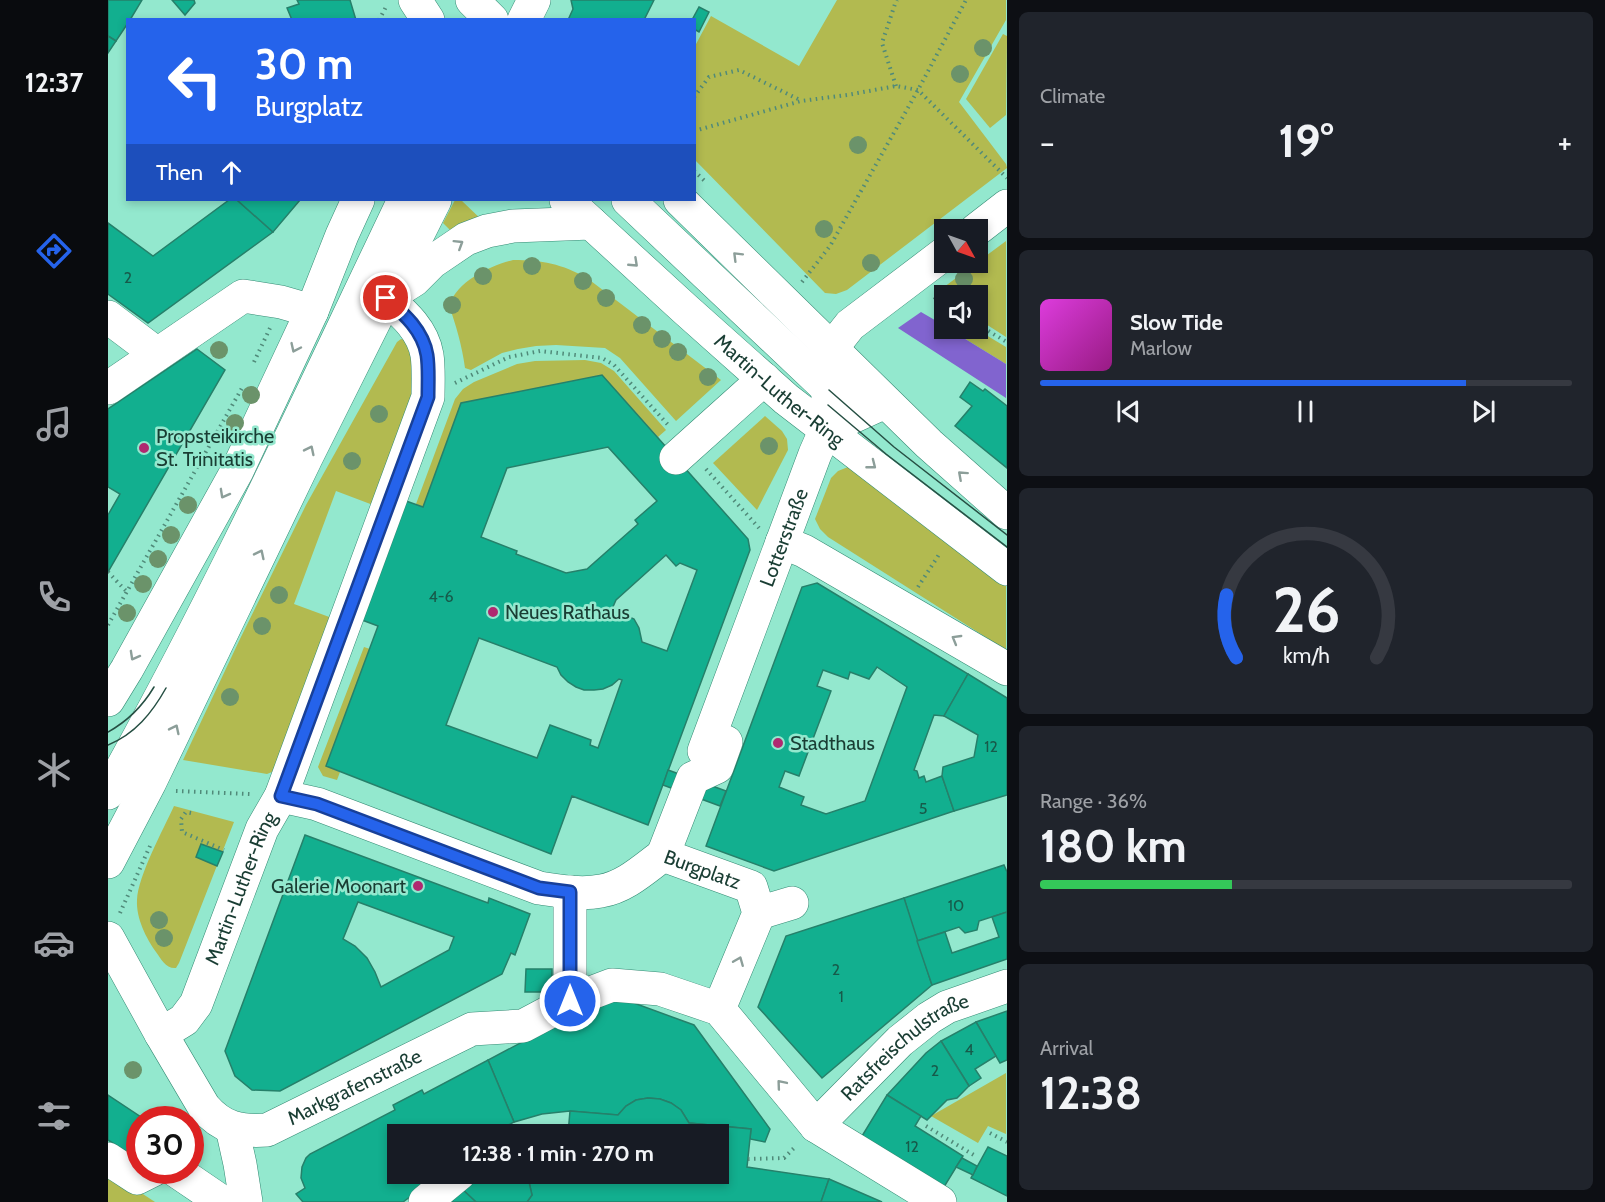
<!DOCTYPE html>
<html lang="en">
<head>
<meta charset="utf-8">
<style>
  :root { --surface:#171b24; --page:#20242c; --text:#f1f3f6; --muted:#9ea1a6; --line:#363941; --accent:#2563eb }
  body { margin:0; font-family:Cabin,sans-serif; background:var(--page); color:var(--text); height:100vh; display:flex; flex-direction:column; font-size:22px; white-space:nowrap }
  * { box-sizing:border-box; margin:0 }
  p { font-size:20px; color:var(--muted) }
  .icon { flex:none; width:33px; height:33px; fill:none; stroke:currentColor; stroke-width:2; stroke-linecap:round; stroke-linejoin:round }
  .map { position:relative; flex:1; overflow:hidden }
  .panel { display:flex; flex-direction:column; gap:12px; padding:12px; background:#0d0f14; width:598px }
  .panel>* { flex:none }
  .guide { position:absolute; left:18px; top:18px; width:570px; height:183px; border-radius:0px; box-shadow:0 3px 9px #0003; background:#2563eb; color:#fff; overflow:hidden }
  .needle { width:39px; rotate:130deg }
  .buttons { position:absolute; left:826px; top:219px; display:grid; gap:12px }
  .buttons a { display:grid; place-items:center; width:54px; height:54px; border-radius:0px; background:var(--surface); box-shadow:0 3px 9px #0003; font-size:30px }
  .speed { position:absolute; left:18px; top:1106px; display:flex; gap:12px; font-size:30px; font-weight:700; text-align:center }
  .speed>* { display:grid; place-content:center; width:78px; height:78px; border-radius:50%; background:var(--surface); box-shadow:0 3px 9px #0003; line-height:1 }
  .speed .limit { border:9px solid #d22; background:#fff; color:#111 }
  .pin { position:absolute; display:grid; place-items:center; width:51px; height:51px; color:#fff; margin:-26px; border:3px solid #fff; border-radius:50%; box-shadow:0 2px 6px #0007 }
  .me { position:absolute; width:66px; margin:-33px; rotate:0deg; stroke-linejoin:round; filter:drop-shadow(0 0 4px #0008) }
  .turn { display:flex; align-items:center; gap:21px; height:126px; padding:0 30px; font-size:27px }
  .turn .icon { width:78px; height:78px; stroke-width:2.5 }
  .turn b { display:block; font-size:42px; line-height:51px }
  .then { display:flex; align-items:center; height:57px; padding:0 30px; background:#0003; gap:12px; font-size:22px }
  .big { font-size:45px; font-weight:700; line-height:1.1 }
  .panel .tile { flex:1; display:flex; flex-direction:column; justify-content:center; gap:9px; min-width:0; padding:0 21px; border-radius:9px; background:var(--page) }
  .panel .dial { align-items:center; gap:0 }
  .dial svg { height:156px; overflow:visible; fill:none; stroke:var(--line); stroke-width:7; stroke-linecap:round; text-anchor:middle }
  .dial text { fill:var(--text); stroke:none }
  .song { display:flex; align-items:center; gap:18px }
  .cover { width:72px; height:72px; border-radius:9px; background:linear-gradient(135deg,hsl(300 70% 55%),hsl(310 70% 35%)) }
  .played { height:6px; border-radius:3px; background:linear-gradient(90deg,var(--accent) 80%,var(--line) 80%) }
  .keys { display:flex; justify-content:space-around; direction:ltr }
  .heat { display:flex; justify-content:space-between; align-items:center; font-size:33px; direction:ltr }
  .charge { height:9px; border-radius:4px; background:linear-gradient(90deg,#34c759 36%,var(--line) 0) }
  .trip { position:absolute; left:279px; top:1124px; width:342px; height:60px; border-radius:0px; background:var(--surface); box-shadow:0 3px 9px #0003; font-weight:700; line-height:60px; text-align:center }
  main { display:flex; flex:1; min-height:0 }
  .tabs { display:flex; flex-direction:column; width:108px; justify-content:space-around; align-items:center; background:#090b0e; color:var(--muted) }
  .tabs .icon { width:42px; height:42px }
  .tabs .current { color:var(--accent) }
  .tabs b { font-size:27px; color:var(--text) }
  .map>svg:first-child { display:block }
  .green { fill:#b2ba50 }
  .water { fill:#8164cf }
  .building { fill:#12af8f; stroke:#26806a; stroke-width:1.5; fill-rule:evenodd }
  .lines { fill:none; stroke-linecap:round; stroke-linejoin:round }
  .minor-casing { stroke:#348b74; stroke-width:34 }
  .major-casing { stroke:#348b74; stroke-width:34 }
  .path { stroke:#508a79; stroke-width:4; stroke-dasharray:1.5 4.5; stroke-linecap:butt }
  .minor { stroke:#fff; stroke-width:33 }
  .major { stroke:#fff; stroke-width:33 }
  .tram { stroke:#264f43; stroke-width:1.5 }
  .tree { fill:#6b936a }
  .oneway { stroke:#8c9e99 }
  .route-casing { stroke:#184099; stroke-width:15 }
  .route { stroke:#2563eb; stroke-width:10 }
  .poi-dot { fill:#af2970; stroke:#93e8ce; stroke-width:2 }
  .labels { text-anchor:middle; stroke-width:5; stroke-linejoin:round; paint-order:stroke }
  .number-label { font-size:16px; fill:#175a4a }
  .street-label { font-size:20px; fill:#193d33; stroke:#93e8ce }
  .poi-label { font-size:20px; fill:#193d33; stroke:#93e8ce; text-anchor:start }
</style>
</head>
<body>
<main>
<nav class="tabs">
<b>12:37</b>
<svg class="icon current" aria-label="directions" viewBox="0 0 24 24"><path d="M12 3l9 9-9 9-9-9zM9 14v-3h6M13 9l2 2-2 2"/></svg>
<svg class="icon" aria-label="music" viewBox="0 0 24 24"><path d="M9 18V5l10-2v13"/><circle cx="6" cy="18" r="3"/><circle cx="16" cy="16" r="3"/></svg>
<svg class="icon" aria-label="phone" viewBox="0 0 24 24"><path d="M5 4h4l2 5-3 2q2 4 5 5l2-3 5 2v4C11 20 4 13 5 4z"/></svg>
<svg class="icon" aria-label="climate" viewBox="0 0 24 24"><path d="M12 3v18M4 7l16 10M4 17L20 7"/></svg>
<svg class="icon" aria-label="car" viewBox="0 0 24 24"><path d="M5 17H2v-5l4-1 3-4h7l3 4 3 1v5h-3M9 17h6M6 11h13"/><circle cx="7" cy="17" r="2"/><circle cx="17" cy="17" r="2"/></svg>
<svg class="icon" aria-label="filters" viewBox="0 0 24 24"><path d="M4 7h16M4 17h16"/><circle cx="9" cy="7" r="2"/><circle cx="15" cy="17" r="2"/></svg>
</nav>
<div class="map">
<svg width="899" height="1202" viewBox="0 0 899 1202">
  <rect width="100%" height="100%" fill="#93e8ce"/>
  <g class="green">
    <polygon points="729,0 898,0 898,20 851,102 898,164 899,168 739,290 728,294 717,293 587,160 587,46 603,16 691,66"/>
    <polygon points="895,34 899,36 898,115 882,128 858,99"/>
    <polygon points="347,200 353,200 378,224 348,236 335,223"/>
    <polygon points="898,241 898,337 870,319 870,296 837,296 837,299 836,298 836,287"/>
    <path d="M405 260C434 260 454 264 479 278L613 380 568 421 512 358 497 348 448 345 428 346 410 349 394 353 363 370 357 368C354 345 348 326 341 305 350 281 381 266 405 260Z"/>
    <polygon points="841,329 868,329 898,347 898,364"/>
    <polygon points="293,339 297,340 302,347 308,388 265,505 228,491 186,604 224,618 170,764 164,772 159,774 75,760 131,641 198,505 289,342"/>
    <polygon points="477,360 493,363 506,371 558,430 550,437 494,375 353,403 315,507 308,504 347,399 355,389 366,382 409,364 427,361"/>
    <polygon points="657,416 674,431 679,439 680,450 649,510 605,463"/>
    <polygon points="740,467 898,582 898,650 720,537 712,529 707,519 723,478 730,471"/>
    <polygon points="256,647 262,649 218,766 232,772 229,780 215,776 210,767"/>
    <path d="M66 806 126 822 71 963 68 968C58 969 53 959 48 952 38 938 28 918 29 900 30 876 55 830 66 806Z"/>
    <polygon points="898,1073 898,1134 880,1126 870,1143 823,1116"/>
    <polygon points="0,1171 47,1202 0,1202"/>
  </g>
  <polygon class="water" points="813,312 837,326 837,328 841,329 898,364 898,398 790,328"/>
  <g class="building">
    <polygon points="0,0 34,0 22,20 20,20 20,23 8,41 0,36"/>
    <polygon points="64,0 86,0 87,3 77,15"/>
    <polygon points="189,0 242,0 248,20 184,20 179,8 191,4"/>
    <polygon points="463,0 546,0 536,20 460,20 465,9"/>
    <polygon points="591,7 601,12 591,32 586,29 586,20 584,20"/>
    <polygon points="0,36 8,41 0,53"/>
    <polygon points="121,200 129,200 165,232 40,323 0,294 0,223 45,256"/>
    <polygon points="129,200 192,200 165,232"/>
    <polygon points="89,349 117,370 0,572 0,515 12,494 0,487 0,409"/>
    <path d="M494 375 640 539 642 550 540 825 464 796 443 854 218 766 270 626 254 620 298 501 315 507 353 403ZM500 447 549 501 527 520 530 524 479 569 458 573 408 554 409 551 373 537 399 468ZM558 555 568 566 572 563 589 570 559 651 534 642 531 628 526 619 504 609 508 600ZM371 638 449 667 453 675 460 682 468 687 476 690H486L495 689 504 685 511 679 514 680 490 748 482 745 483 740 442 725 429 758 338 725Z"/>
    <polygon points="862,382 875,391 877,389 899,406 899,468 847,426 864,406 852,397"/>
    <path d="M709 583 860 674 836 716 826 715 806 770 809 771 811 778 816 776 818 782 834 776 846 811 666 871 598 846 694 587ZM769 667 799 687 757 801 718 814 693 805 696 797 671 787 677 771 691 776 723 691 709 686 715 670 740 679 742 672 761 679Z"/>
    <polygon points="860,674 899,698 899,795 846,811 834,776 835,767 866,757 870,735 836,716"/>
    <polygon points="560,770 618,791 612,806 555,785"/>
    <path d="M197 835 380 903 381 898 422 914 407 955 403 953 394 974 172 1091 144 1090 127 1076 117 1051ZM250 902 346 937 341 950 273 987 267 972 259 958 247 946 235 939Z"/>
    <polygon points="93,844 115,852 109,866 88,857"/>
    <polygon points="896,865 899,872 899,912 871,921 869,930 857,933 851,927 809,941 796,898"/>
    <polygon points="796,898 824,985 714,1078 650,1007 678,936"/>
    <polygon points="899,912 899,959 824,985 809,941 837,932 844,953 891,937 884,917"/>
    <polygon points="418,969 444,969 444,992 417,992"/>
    <polygon points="504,995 586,1025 662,1129 657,1142 642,1139 643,1129 581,1123 573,1110 563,1103 552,1099 540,1098 528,1100 518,1106 510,1115 462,1111 434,1114 406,1122 380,1060"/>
    <polygon points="899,1011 899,1060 892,1063 868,1022"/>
    <polygon points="868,1022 888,1056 867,1069 873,1078 861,1086 833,1041"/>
    <polygon points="833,1041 861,1086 849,1098 839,1100 819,1120 779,1095 818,1053"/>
    <polygon points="380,1060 406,1122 384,1134 290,1134 290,1173 334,1173 295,1202 195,1202 188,1194 197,1188 193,1178 194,1167 198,1158 202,1154 287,1110 285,1105 314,1090 316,1094"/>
    <polygon points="0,1095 36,1119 32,1119 32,1161 0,1140"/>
    <polygon points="779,1095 813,1116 807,1126 855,1156 836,1187 754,1136"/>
    <polygon points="540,1098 552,1099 563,1103 573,1110 581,1123 643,1129 639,1167 721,1179 713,1202 419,1202 424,1195 419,1173 610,1173 610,1134 460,1134 462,1111 510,1115 518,1106 528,1100"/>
    <polygon points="880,1147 899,1156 899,1196 863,1178"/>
    <polygon points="854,1158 869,1166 865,1175 848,1167"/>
    <polygon points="370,1173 419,1173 424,1195 419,1202 368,1202 354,1189"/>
    <polygon points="721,1179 774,1202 713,1202"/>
    <polygon points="354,1189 368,1202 343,1202"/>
  </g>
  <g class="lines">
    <defs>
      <g id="minor">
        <polyline points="520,200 721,390 777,402"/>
        <polyline points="868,230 899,206"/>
        <polyline points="0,317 49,354"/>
        <polyline points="723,349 742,325 837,253"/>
        <polyline points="0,388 135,296 173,302 204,311"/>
        <polyline points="568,458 656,379"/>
        <polyline points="674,542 696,551 899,669"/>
        <path id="s1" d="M596 751 707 454 718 429"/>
        <path d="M0 793C109 600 201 399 296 200"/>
        <path d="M173 796 209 804 431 888C451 891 473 895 493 891 517 887 536 869 555 855"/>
        <polyline points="555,855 585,778 609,767 618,742"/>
        <path id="s2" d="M555 855 643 887 651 913 611 1009"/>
        <polyline points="651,913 684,903"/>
        <path id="s3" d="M0 938 53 1034 96 1107C114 1128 132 1132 159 1130L364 1029 415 1026 462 1001V892"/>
        <polyline points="462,1001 504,985 552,989 611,1009 708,1126 832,1202"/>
        <path id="s4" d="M53 1034 76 1020 88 1004 154 829 173 796 320 397C320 383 321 368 319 355 315 330 295 313 278 298"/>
        <path id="s5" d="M708 1126 792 1041 821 1018 839 1007 899 986"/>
        <polyline points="124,1128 132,1164 138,1202"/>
        <polyline points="0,1159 29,1178 45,1170"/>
        <polyline points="67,1170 114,1202"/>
        <polyline points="317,1202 352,1173"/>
      </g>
      <g id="major">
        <polyline points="307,0 320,20"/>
        <polyline points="364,0 384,20"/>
        <polyline points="416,20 426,0"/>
        <path id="s6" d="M458 200 577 309 678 399 899 569"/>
        <polyline points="572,200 821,444 899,513"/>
        <polyline points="284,294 306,280 324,262 358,239 379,231 405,226 483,223"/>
        <polyline points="718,429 723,349"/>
        <polyline points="718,429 777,402"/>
        <polyline points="0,700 19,669 129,471 204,311 234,235 250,200"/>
        <polyline points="0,862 42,782 198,458 327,200"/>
      </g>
    </defs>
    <use href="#minor" class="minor-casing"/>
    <use href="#major" class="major-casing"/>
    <g class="path">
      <polyline points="271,20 279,5"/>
      <polyline points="788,86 774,43 787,4 789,0"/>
      <polyline points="586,97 601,77 631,70 692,100"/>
      <polyline points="586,131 693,101 739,95 788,86 810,90 899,178"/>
      <polyline points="586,171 599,183"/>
      <polyline points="694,282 722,246 810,90 858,0"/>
      <polyline points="826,297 837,304"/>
      <polyline points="870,325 899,342"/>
      <polyline points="146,362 162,328"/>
      <polyline points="347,383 401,357 432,351 494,358 506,365 562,427"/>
      <polyline points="598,469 651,528"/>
      <polyline points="0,572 19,592"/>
      <polyline points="810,587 832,553"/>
      <polyline points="0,625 134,388"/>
      <polyline points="68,791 142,794"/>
      <polyline points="83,813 78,812 73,819 74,832 116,850"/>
      <polyline points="12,913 42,846"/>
      <polyline points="818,1126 869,1157"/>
      <polyline points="882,1133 899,1142"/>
      <polyline points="640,1159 676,1158 688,1146"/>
      <polyline points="534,1175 535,1173"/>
      <polyline points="543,1175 543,1173"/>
    </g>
    <use href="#minor" class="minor"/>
    <use href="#major" class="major"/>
    <g class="tram">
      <polyline points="721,390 786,447 899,535"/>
      <polyline points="720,405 778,454 899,547"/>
      <path d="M0 732C20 721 34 707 46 687"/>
      <path d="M0 745C27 734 44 713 58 688"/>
    </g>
  </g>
  <g class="tree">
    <circle cx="875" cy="48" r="9"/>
    <circle cx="852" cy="74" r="9"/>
    <circle cx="750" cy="145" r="9"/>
    <circle cx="716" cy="229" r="9"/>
    <circle cx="763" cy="263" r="9"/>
    <circle cx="424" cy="266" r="9"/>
    <circle cx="375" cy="276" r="9"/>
    <circle cx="856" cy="279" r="9"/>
    <circle cx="475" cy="281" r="9"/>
    <circle cx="498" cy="298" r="9"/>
    <circle cx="344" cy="305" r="9"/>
    <circle cx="534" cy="325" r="9"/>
    <circle cx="554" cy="339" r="9"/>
    <circle cx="111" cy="350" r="9"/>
    <circle cx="570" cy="352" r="9"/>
    <circle cx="600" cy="377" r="9"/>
    <circle cx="143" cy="395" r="9"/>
    <circle cx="271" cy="414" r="9"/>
    <circle cx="127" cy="423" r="9"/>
    <circle cx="661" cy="446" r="9"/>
    <circle cx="244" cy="461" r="9"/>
    <circle cx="80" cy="505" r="9"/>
    <circle cx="63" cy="535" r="9"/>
    <circle cx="50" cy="559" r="9"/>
    <circle cx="35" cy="584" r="9"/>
    <circle cx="171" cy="595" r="9"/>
    <circle cx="19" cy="613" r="9"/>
    <circle cx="154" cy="626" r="9"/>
    <circle cx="122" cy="697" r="9"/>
    <circle cx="51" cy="920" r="9"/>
    <circle cx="56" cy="938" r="9"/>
    <circle cx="25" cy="1070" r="9"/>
  </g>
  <defs><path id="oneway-chevron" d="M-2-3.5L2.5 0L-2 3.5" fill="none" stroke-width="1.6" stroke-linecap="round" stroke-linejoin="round" transform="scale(1.5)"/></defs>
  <g class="oneway">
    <use href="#oneway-chevron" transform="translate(351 244) rotate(-32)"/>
    <use href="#oneway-chevron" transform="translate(629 256) rotate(-135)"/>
    <use href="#oneway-chevron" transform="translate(526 263) rotate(43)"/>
    <use href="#oneway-chevron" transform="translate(187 348) rotate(115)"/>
    <use href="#oneway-chevron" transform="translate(202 450) rotate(-64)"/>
    <use href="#oneway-chevron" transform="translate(764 465) rotate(38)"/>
    <use href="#oneway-chevron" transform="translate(854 475) rotate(-138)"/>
    <use href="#oneway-chevron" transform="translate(116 494) rotate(119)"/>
    <use href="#oneway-chevron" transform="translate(152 554) rotate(-64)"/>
    <use href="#oneway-chevron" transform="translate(848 639) rotate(-150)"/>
    <use href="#oneway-chevron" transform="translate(26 656) rotate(119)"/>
    <use href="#oneway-chevron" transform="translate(67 729) rotate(-64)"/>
    <use href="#oneway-chevron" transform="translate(631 961) rotate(-68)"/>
    <use href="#oneway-chevron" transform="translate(673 1084) rotate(-130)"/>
  </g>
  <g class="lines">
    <defs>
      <path id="route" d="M278 298C295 313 315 330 319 355 321 368 320 383 320 397L173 796 209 804 431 888 462 892V1001"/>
    </defs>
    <use href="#route" class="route-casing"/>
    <use href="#route" class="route"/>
  </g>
  <g class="poi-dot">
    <circle cx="36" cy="448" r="6"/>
    <circle cx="385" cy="612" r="6"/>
    <circle cx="670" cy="743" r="6"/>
    <circle cx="310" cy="886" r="6"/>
  </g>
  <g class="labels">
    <g class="number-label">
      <text x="20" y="283">2</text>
      <text x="333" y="602">4-6</text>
      <text x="883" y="752">12</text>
      <text x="815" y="814">5</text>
      <text x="848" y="911">10</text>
      <text x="728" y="975">2</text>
      <text x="733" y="1002">1</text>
      <text x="861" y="1055">4</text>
      <text x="827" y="1076">2</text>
      <text x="804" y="1152">12</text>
    </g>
    <g class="street-label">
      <text dy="7" stroke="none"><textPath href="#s6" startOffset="286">Martin-Luther-Ring</textPath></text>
      <text dy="7" stroke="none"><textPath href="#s1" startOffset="228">Lotterstraße</textPath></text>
      <text dy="7" stroke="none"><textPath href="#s2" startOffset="42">Burgplatz</textPath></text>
      <text dy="7" stroke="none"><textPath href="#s4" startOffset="171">Martin-Luther-Ring</textPath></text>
      <text dy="7" stroke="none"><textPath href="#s5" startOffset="120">Ratsfreischulstraße</textPath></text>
      <text dy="7" stroke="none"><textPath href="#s3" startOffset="362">Markgrafenstraße</textPath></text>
    </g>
    <g class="poi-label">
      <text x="48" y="443">Propsteikirche<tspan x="48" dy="23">St. Trinitatis</tspan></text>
      <text x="397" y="619">Neues Rathaus</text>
      <text x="682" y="750">Stadthaus</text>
      <text x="298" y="893" text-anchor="end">Galerie Moonart</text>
    </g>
  </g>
</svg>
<div class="buttons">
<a><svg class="needle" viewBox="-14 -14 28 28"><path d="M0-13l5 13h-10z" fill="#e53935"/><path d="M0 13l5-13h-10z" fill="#9ea1a6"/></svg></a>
<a><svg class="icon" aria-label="sound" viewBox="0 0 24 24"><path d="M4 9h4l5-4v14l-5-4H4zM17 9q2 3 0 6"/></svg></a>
</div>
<div class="speed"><div class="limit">30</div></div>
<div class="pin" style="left:278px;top:298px;background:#d93025"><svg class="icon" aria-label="arrive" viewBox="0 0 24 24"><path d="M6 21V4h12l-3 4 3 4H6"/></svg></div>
<svg class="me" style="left:462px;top:1001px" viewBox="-20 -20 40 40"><circle r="17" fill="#2563eb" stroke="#fff" stroke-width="3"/><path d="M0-11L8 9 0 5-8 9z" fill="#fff"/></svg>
<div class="trip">12:38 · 1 min · 270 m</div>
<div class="guide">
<div class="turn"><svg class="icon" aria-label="left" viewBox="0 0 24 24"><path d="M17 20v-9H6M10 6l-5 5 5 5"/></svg><div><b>30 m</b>Burgplatz</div></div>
<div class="then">Then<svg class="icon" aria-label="ahead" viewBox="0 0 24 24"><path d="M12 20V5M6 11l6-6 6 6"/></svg></div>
</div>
</div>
<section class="panel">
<div class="tile"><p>Climate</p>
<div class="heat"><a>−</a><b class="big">19°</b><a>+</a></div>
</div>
<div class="tile">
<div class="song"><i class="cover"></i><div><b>Slow Tide</b><p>Marlow</p></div></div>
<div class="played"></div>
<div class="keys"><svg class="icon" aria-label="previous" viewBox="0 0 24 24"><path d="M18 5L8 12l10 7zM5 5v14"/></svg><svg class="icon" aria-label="pause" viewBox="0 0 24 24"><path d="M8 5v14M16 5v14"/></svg><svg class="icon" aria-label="next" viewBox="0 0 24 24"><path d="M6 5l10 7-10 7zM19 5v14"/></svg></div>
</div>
<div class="tile dial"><svg viewBox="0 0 100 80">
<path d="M14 69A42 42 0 1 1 86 69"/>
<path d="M14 69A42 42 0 0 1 9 37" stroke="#2563eb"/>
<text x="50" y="56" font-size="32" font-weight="700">26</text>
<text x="50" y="72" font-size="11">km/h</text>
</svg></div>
<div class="tile"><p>Range · 36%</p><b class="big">180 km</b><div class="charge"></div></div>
<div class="tile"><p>Arrival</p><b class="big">12:38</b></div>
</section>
</main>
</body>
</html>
